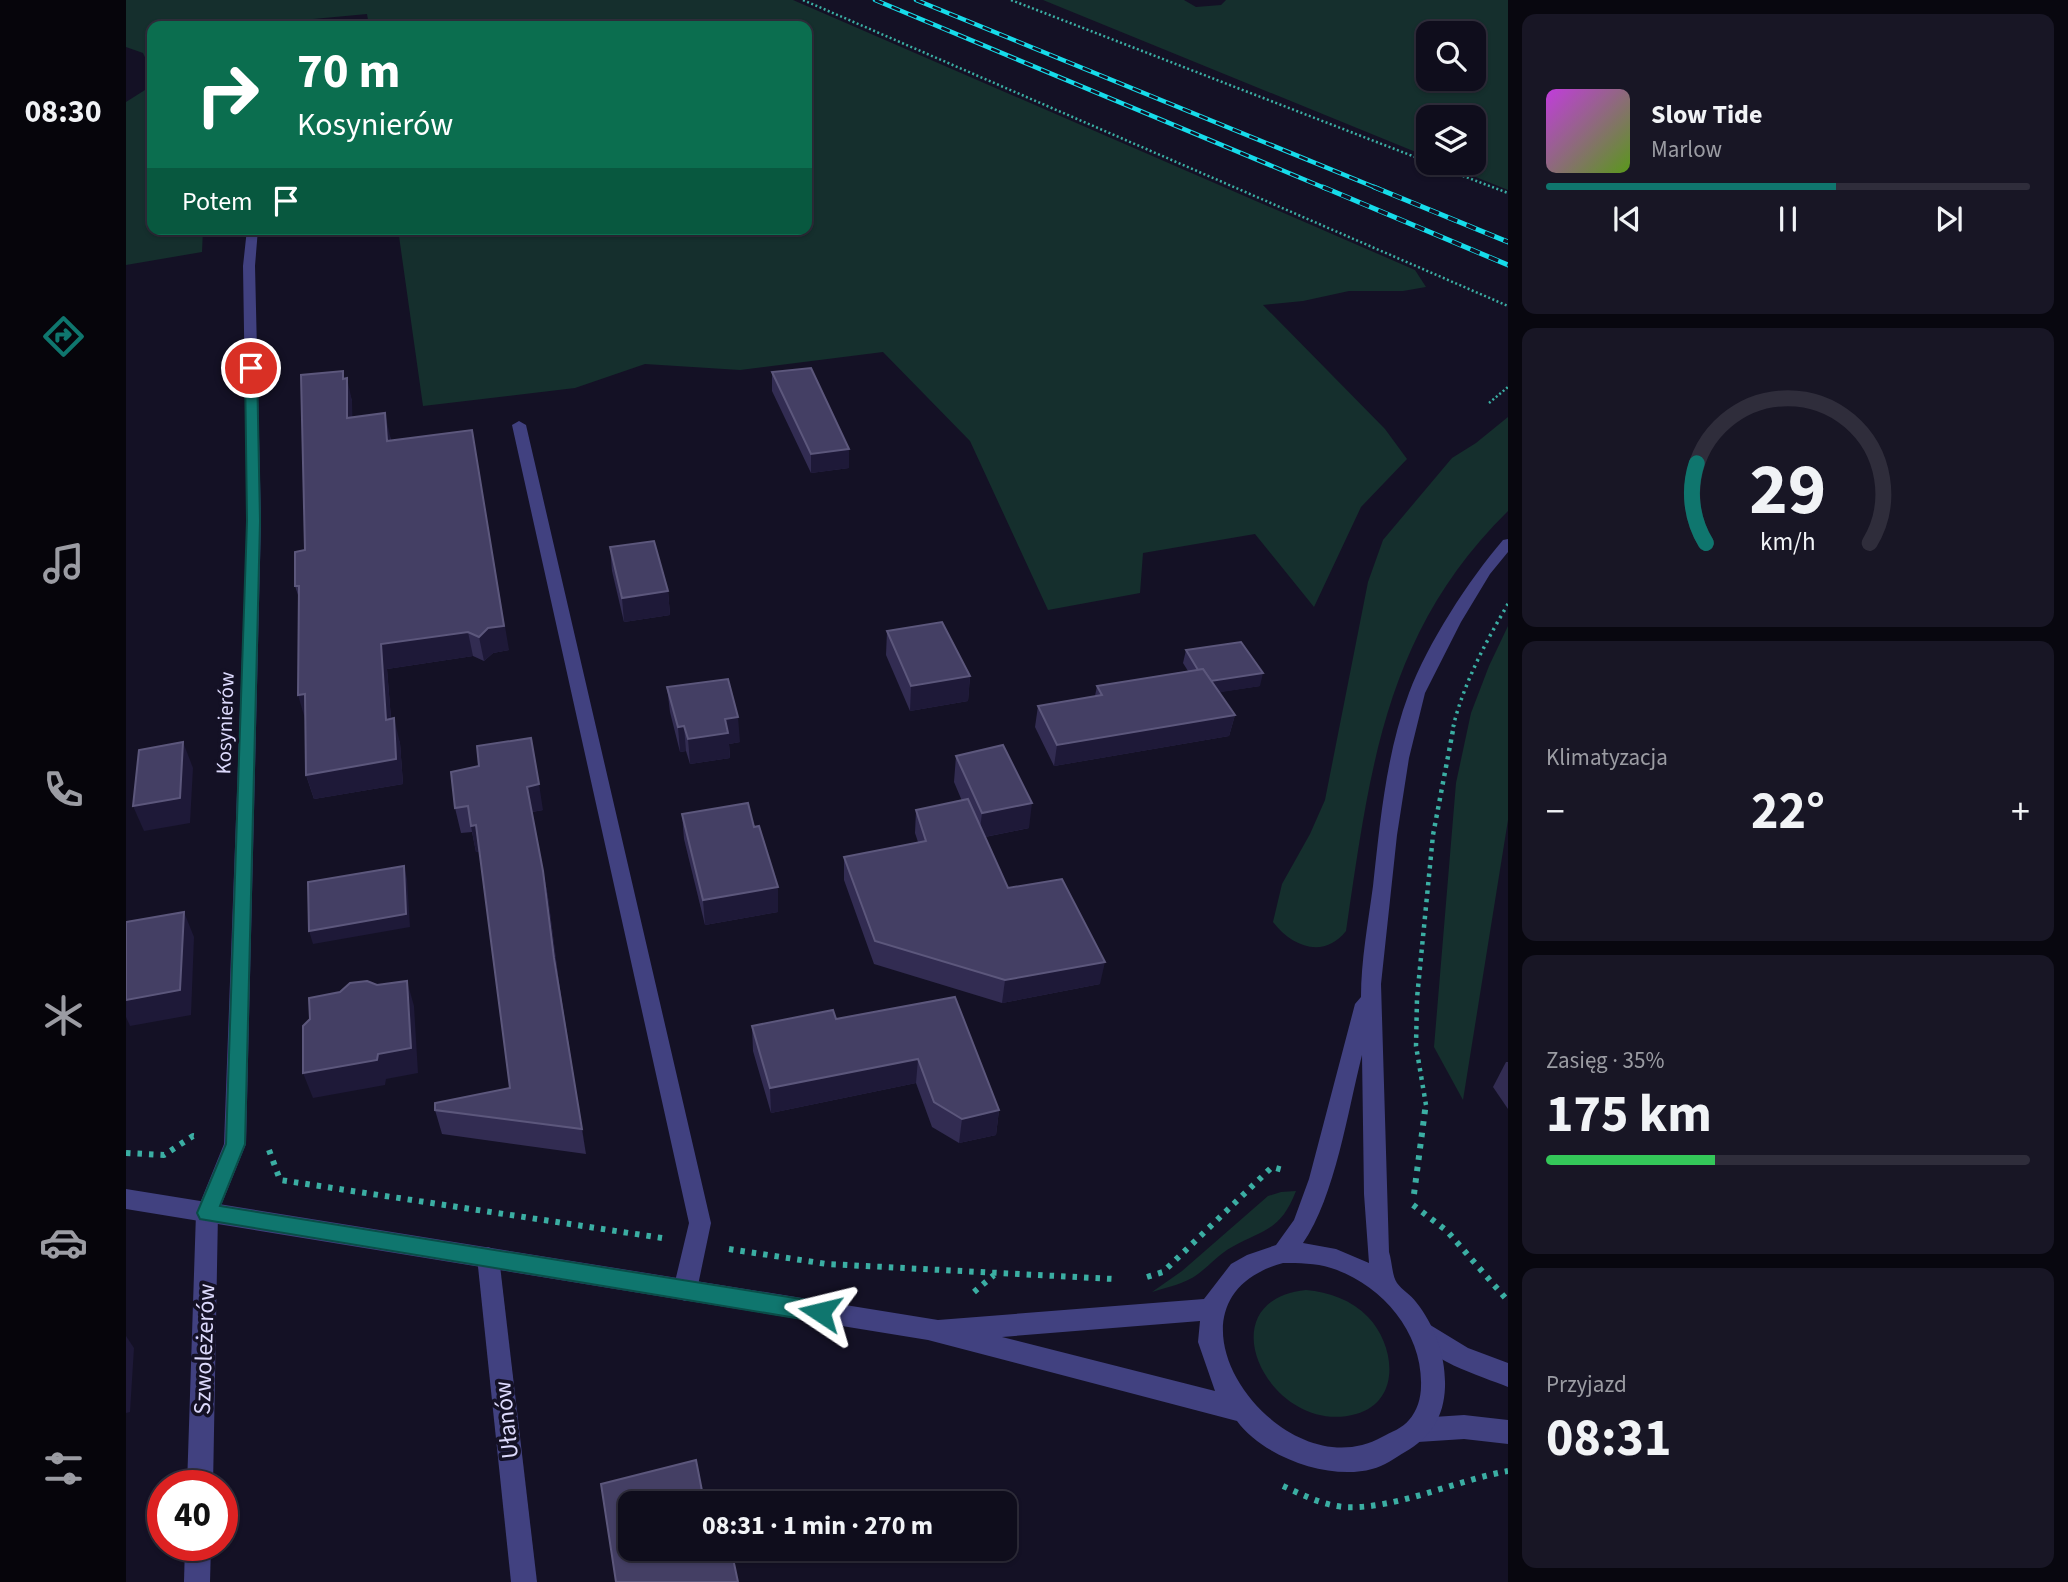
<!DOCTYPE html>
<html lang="pl">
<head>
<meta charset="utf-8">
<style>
  :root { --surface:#0f0d1c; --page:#181625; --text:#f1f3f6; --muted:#9b9ca3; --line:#2f2d3b; --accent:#0f766e }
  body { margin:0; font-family:"Source Sans 3",sans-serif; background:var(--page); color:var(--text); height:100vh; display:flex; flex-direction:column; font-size:26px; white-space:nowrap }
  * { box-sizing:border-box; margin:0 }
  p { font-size:23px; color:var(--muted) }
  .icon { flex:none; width:38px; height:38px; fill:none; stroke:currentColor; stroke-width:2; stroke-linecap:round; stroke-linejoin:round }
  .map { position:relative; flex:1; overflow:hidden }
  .panel { display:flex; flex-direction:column; gap:14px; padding:14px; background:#08070f; width:560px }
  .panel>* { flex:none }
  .guide { position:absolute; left:21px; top:21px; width:665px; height:214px; border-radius:14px; box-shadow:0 2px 5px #0004,0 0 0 2px var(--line); background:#0b6e4f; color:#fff; overflow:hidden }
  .tools { position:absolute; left:1290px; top:21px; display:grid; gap:14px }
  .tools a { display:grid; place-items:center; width:70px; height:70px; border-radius:14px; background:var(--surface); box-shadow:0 2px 5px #0004,0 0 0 2px var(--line); font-size:35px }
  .speed { position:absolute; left:21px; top:1470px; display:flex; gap:14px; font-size:35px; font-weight:700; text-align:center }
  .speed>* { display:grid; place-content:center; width:91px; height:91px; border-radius:50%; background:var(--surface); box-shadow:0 2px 5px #0004,0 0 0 2px var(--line); line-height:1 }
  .speed .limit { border:10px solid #d22; background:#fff; color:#111 }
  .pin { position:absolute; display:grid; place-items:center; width:60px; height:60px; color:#fff; margin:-30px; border:4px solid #fff; border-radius:50%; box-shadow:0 2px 7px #0007 }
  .me { position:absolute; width:77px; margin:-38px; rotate:280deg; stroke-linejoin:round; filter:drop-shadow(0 0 5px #0008) }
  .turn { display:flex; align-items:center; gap:24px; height:147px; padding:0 35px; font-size:32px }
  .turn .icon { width:91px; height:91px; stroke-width:2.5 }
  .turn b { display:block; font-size:49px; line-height:60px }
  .then { display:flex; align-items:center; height:66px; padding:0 35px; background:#0003; gap:14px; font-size:26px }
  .big { font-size:52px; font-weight:700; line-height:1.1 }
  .panel .widget { flex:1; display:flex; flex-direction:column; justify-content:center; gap:10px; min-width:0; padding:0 24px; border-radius:14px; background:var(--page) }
  .panel .dial { align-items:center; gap:0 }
  .dial svg { height:182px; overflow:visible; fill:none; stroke:var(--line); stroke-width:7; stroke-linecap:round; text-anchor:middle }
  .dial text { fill:var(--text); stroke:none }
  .song { display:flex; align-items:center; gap:21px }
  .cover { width:84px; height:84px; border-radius:10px; background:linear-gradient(135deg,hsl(290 70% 55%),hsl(90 70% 35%)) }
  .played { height:7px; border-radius:4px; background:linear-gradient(90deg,var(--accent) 60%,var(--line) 60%) }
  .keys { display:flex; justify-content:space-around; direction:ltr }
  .heat { display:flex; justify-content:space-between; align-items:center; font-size:38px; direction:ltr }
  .charge { height:10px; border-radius:5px; background:linear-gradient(90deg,#34c759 35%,var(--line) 0) }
  .trip { position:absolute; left:492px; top:1491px; width:399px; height:70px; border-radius:14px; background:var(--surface); box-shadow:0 2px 5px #0004,0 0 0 2px var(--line); font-weight:700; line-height:70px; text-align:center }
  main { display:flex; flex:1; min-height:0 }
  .tabs { display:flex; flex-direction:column; width:126px; justify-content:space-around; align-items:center; background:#06050b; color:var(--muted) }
  .tabs .icon { width:49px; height:49px }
  .tabs .current { color:var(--accent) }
  .tabs b { font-size:32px; color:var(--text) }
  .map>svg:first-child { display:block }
  .green { fill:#152f2d; fill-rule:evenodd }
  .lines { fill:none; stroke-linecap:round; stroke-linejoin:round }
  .path-far3 { stroke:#3baea3; stroke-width:2.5; stroke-dasharray:2 2.5; stroke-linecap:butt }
  .path-far2 { stroke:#3baea3; stroke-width:3.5; stroke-dasharray:2.5 4.5; stroke-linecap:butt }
  .path-far1 { stroke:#3baea3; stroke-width:4.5; stroke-dasharray:3.5 5; stroke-linecap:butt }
  .path { stroke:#3baea3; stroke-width:6; stroke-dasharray:4.5 7; stroke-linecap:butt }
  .minor { fill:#414180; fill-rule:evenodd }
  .tertiary { fill:#414180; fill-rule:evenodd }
  .rail-far1-casing { stroke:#16dcea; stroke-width:4.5 }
  .rail-casing { stroke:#16dcea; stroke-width:5 }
  .rail-far1 { stroke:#141125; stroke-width:2.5; stroke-dasharray:9; stroke-linecap:butt }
  .rail { stroke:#141125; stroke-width:3.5; stroke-dasharray:10; stroke-linecap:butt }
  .wall { fill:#322c52 }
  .shaded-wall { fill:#1e1938 }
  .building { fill:#443f64; stroke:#5c577c; stroke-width:2 }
  .route { fill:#0f766e; stroke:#0a4d48; stroke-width:2 }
  .labels { text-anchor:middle; stroke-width:7; stroke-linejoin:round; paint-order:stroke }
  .street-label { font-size:21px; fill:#dcd9fc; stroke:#141125 }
  .near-street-label { font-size:24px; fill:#dcd9fc; stroke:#141125 }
</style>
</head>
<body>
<main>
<nav class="tabs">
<b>08:30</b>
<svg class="icon current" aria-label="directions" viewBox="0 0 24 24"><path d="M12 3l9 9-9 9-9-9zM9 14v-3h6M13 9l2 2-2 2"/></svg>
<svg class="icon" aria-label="music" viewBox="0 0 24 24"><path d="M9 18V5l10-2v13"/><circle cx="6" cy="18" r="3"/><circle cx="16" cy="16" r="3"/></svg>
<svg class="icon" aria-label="phone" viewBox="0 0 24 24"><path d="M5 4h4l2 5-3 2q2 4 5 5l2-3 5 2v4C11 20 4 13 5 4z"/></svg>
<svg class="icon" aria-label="climate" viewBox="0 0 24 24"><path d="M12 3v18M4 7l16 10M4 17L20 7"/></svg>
<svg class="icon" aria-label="car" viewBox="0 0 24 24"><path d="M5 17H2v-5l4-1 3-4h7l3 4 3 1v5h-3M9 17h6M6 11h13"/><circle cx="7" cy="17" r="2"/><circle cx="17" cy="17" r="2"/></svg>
<svg class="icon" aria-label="filters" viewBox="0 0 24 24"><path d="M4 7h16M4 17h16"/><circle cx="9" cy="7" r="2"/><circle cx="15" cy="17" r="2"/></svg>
</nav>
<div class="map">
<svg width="1382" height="1582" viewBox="0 0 1382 1582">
  <rect width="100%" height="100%" fill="#141125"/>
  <g class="green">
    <polygon points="0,0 667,0 1289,270 1300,287 1277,291 1223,291 1177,301 1137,305 1259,429 1281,459 1235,507 1188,607 1129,534 1017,553 1014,593 922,610 844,441 757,352 614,370 519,364 449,388 297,406 272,229 681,229 681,26 243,26 241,14 111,26 26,26 26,72 17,53 0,47"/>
    <path d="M917 0H1058L1070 7 1095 5 1100 0H1382V190L1315 163H1348V117H1302V157ZM1302 33H1348V79H1302Z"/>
    <polygon points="26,81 26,229 77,229 76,252 0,265 0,102 19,90"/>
    <path d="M1382 417V511C1259 632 1244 769 1220 931 1198 959 1166 947 1147 922L1156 884 1184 834 1199 800 1242 582 1257 540 1326 458 1350 443Z"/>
    <polygon points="1382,626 1382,820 1337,1100 1308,1047 1330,783 1345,713 1363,666"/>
    <path d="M1170 1191C1154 1231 1140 1228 1106 1247 1093 1254 1084 1265 1072 1274 1059 1284 1041 1287 1026 1292L1056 1271 1142 1196 1155 1192Z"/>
    <path d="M1180 1290C1203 1292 1226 1300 1242 1317 1269 1345 1276 1401 1230 1414 1145 1438 1076 1301 1180 1290Z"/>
  </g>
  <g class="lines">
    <g class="path-far3">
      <polyline points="677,0 1382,306"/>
      <polyline points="885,0 1302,162"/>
      <polyline points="1303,163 1382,193"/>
      <polyline points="1363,403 1382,387"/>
    </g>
    <path class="path-far2" d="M1327 727C1338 683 1359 643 1382 604"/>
    <polyline class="path-far1" points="1300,1105 1290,1046 1291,998 1307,835 1328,725"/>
    <g class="path">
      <polyline points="143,1150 154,1180 536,1238"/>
      <polyline points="0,1153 38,1155 67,1136 74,1137"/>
      <polyline points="1288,1194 1300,1103"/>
      <polyline points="1287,1205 1321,1231 1382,1301"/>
      <polyline points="603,1249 701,1264 988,1279"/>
      <polyline points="1021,1277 1037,1272 1146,1167 1161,1171"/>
      <polyline points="848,1292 868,1275"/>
      <path d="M1157 1486C1177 1495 1196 1505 1218 1507 1269 1510 1330 1480 1382 1471"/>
    </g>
    <g class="minor">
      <polygon points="121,229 132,229 129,266 135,521 120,1144 92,1213 87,1486 61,1486 70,1213 98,1144 121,521 117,266"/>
      <polygon points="393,421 400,425 585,1223 571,1290 567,1298 559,1301 551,1298 547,1290 563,1223 386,425"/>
      <polygon points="362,1247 370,1250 373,1257 411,1582 385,1582 351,1257 354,1250"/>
      <path d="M1296 1320 1342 1348 1382 1363V1387C1355 1376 1297 1359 1284 1331L1288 1323Z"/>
      <polygon points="1338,1415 1382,1420 1382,1444 1338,1439 1292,1442 1283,1439 1280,1430 1283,1421 1292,1418"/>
      <polygon points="59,1545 85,1545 84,1582 58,1582"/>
    </g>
    <path class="tertiary" d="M1382 539V552L1364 574 1335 622 1299 693 1283 758 1271 835 1255 984 1263 1252C1266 1261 1266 1276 1271 1283 1276 1290 1285 1295 1290 1302 1309 1326 1320 1356 1319 1387 1318 1417 1305 1437 1279 1452 1269 1458 1258 1466 1246 1469 1204 1481 1137 1457 1111 1421L802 1340 0 1209V1189L812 1320 1078 1299 1105 1264 1121 1255 1150 1245 1168 1220 1183 1179 1229 1004 1235 997C1235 961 1242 923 1247 886 1254 823 1260 754 1283 693 1302 643 1342 581 1377 540ZM1236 1055 1238 1194 1243 1263 1210 1249 1177 1243C1209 1197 1222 1110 1236 1055ZM1157 1263C1173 1263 1189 1263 1205 1268 1255 1284 1297 1332 1295 1386 1295 1398 1291 1411 1283 1420 1277 1428 1265 1432 1256 1437 1154 1494 1016 1302 1157 1263ZM1074 1321 1072 1342 1089 1391 876 1337Z"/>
    <defs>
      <g id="rail-far1">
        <polyline points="749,0 1201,189"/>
        <polyline points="790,0 1253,189"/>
      </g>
      <g id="rail">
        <polyline points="1197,187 1382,265"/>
        <polyline points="1248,187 1382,242"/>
      </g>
    </defs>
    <use href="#rail-far1" class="rail-far1-casing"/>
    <use href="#rail" class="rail-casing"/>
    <use href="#rail-far1" class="rail-far1"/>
    <use href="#rail" class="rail"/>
  </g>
  <g class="wall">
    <polygon points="646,372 723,449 723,468 685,473 646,391"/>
    <polygon points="219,379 226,401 226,418 264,436 265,441 383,650 367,653 358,661 347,656 261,669 265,719 274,743 277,784 188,799 180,775 180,719 173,598 169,586 179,550"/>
    <polygon points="484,547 542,591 544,615 498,622 486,571"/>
    <polygon points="761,631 844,676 842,701 784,711 760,655"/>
    <polygon points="1060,650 1134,686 1093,692 1109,715 1103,736 928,766 909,727 912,706 969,696 971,686 1062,671 1057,663"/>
    <polygon points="541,687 614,742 603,744 604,758 564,764 560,751 554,752 544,712"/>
    <polygon points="830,756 903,828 859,837 882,888 974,984 876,1003 748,964 718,880 718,857 792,842 789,833 790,810 836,801 828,782"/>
    <polygon points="353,766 417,810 406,812 422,897 433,983 460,1154 316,1134 309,1110 384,1088 354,851 350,852 346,832 335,833 329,808"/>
    <polygon points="556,814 628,827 652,887 652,912 579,925 558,839"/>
    <polygon points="829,997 873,1110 870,1135 833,1143 806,1127 790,1083 645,1113 627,1051 626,1026 710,1019"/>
    <polygon points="1380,1062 1382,1062 1382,1109 1367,1087"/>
  </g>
  <g class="shaded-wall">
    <polygon points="217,371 221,389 221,378 226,401 227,441 221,418 217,379"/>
    <polygon points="259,413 264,436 267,464 261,441"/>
    <polygon points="346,430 383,650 367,653 358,661 353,637"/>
    <polygon points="723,449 723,468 685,473 685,454"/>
    <polygon points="542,591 544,615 498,622 496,598"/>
    <polygon points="342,632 347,656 261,669 267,744 260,720 255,644"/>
    <polygon points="1137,673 1134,686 1077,695 1080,682"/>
    <polygon points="844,676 842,701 784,711 785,686"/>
    <polygon points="179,694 179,719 172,695"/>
    <polygon points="1109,715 1103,736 928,766 931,745"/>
    <polygon points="612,717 614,742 603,744 604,758 564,764 562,739 599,719"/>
    <polygon points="268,718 274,743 277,784 188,799 180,775"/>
    <polygon points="558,726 560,751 554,752 552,727"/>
    <polygon points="57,742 67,768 64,823 18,831 7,806"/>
    <polygon points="413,784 417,810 405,812 401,787"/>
    <polygon points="906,803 903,828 853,838 856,813"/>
    <polygon points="350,825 356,851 350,852 345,826"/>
    <polygon points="278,866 281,879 284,927 187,944 183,931"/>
    <polygon points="417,871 422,897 433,983 460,1154 428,958"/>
    <polygon points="652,887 652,912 579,925 577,900"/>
    <polygon points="58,912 68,937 65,1015 4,1026 0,1017 0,1000"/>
    <polygon points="979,962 974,984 876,1003 879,980"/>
    <polygon points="281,981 288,1006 292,1073 260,1079 259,1085 187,1098 177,1073 252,1054"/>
    <polygon points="792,1059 790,1083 645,1113 644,1088"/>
    <polygon points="873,1110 870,1135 833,1143 836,1119"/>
    <polygon points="0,1336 8,1348 4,1412 0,1413"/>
  </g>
  <g class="building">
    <polygon points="685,368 723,449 685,454 646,372"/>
    <polygon points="217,371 217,379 221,378 221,418 259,413 261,441 346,430 378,626 362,628 353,637 342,632 255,644 260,720 268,718 270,759 180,775 179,694 172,695 173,586 169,586 169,552 179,550 175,375"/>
    <polygon points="528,541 542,591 496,598 484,547"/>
    <polygon points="816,622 844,676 785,686 761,631"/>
    <polygon points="1115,642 1137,673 1085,681 1077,669 1072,670 1060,650"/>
    <polygon points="1077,669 1109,715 931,745 912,706 976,695 971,686"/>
    <polygon points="602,679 612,717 599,719 602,733 562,739 558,726 552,727 541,687"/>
    <polygon points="405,738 413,784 401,787 417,871 428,958 456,1129 309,1110 309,1103 384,1088 350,825 345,826 342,806 329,808 325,772 353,766 351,746"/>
    <polygon points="57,742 54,798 7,806 13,750"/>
    <polygon points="877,745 906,803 856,813 830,756"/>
    <polygon points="842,799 882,888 936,879 979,962 879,980 749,941 718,857 800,841 790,810"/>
    <polygon points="622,803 628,827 633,826 652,887 577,900 556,814"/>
    <polygon points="278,866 280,914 183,931 182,882"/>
    <polygon points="58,912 54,990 0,1000 0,922"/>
    <polygon points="241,981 251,985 281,981 285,1048 252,1054 251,1060 177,1073 177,1026 184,1019 183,998 214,992 224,983"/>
    <polygon points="829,997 873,1110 836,1119 808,1102 792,1059 644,1088 626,1026 707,1010 710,1019"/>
    <polygon points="570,1460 577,1496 593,1492 596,1503 504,1503 504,1549 605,1549 612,1582 490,1582 475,1484"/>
  </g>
  <polygon class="route" points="125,364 131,368 134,521 119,1144 94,1206 694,1302 701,1305 704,1312 701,1319 694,1322 74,1219 71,1213 100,1144 121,521 119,368"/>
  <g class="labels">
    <g class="street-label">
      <text transform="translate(99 723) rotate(-88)" y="7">Kosynierów</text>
    </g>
    <g class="near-street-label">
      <text transform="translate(78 1349) rotate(-88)" y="8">Szwoleżerów</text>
      <text transform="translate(380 1420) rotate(-96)" y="8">Ułanów</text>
    </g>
  </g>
</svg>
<div class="tools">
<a><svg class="icon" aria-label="search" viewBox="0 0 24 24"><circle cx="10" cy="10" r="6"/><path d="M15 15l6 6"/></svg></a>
<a><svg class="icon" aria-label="layers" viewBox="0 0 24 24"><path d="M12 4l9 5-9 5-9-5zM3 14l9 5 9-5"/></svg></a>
</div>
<div class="speed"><div class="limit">40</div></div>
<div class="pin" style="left:125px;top:368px;background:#d93025"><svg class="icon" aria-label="arrive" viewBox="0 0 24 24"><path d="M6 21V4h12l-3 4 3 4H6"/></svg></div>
<svg class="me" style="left:694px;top:1312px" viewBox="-20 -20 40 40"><path d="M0-17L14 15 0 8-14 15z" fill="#0f766e" stroke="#fff" stroke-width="4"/></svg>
<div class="trip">08:31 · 1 min · 270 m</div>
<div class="guide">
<div class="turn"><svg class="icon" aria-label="right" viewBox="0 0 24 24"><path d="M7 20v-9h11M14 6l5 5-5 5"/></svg><div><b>70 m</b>Kosynierów</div></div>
<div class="then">Potem<svg class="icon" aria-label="arrive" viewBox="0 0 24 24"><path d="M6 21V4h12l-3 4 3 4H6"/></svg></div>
</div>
</div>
<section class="panel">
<div class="widget">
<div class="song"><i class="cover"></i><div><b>Slow Tide</b><p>Marlow</p></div></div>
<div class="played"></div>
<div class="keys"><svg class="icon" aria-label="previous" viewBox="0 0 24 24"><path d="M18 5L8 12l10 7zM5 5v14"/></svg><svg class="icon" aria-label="pause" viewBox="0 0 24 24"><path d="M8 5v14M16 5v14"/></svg><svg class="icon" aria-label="next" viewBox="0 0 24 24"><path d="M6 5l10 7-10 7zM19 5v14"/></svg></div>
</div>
<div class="widget dial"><svg viewBox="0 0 100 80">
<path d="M14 69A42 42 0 1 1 86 69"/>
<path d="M14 69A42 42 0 0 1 10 34" stroke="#0f766e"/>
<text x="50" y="56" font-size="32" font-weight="700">29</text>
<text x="50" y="72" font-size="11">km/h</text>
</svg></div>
<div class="widget"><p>Klimatyzacja</p>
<div class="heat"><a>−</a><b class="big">22°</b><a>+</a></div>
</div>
<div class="widget"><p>Zasięg · 35%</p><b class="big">175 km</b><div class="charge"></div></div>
<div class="widget"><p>Przyjazd</p><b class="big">08:31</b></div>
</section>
</main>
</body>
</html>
